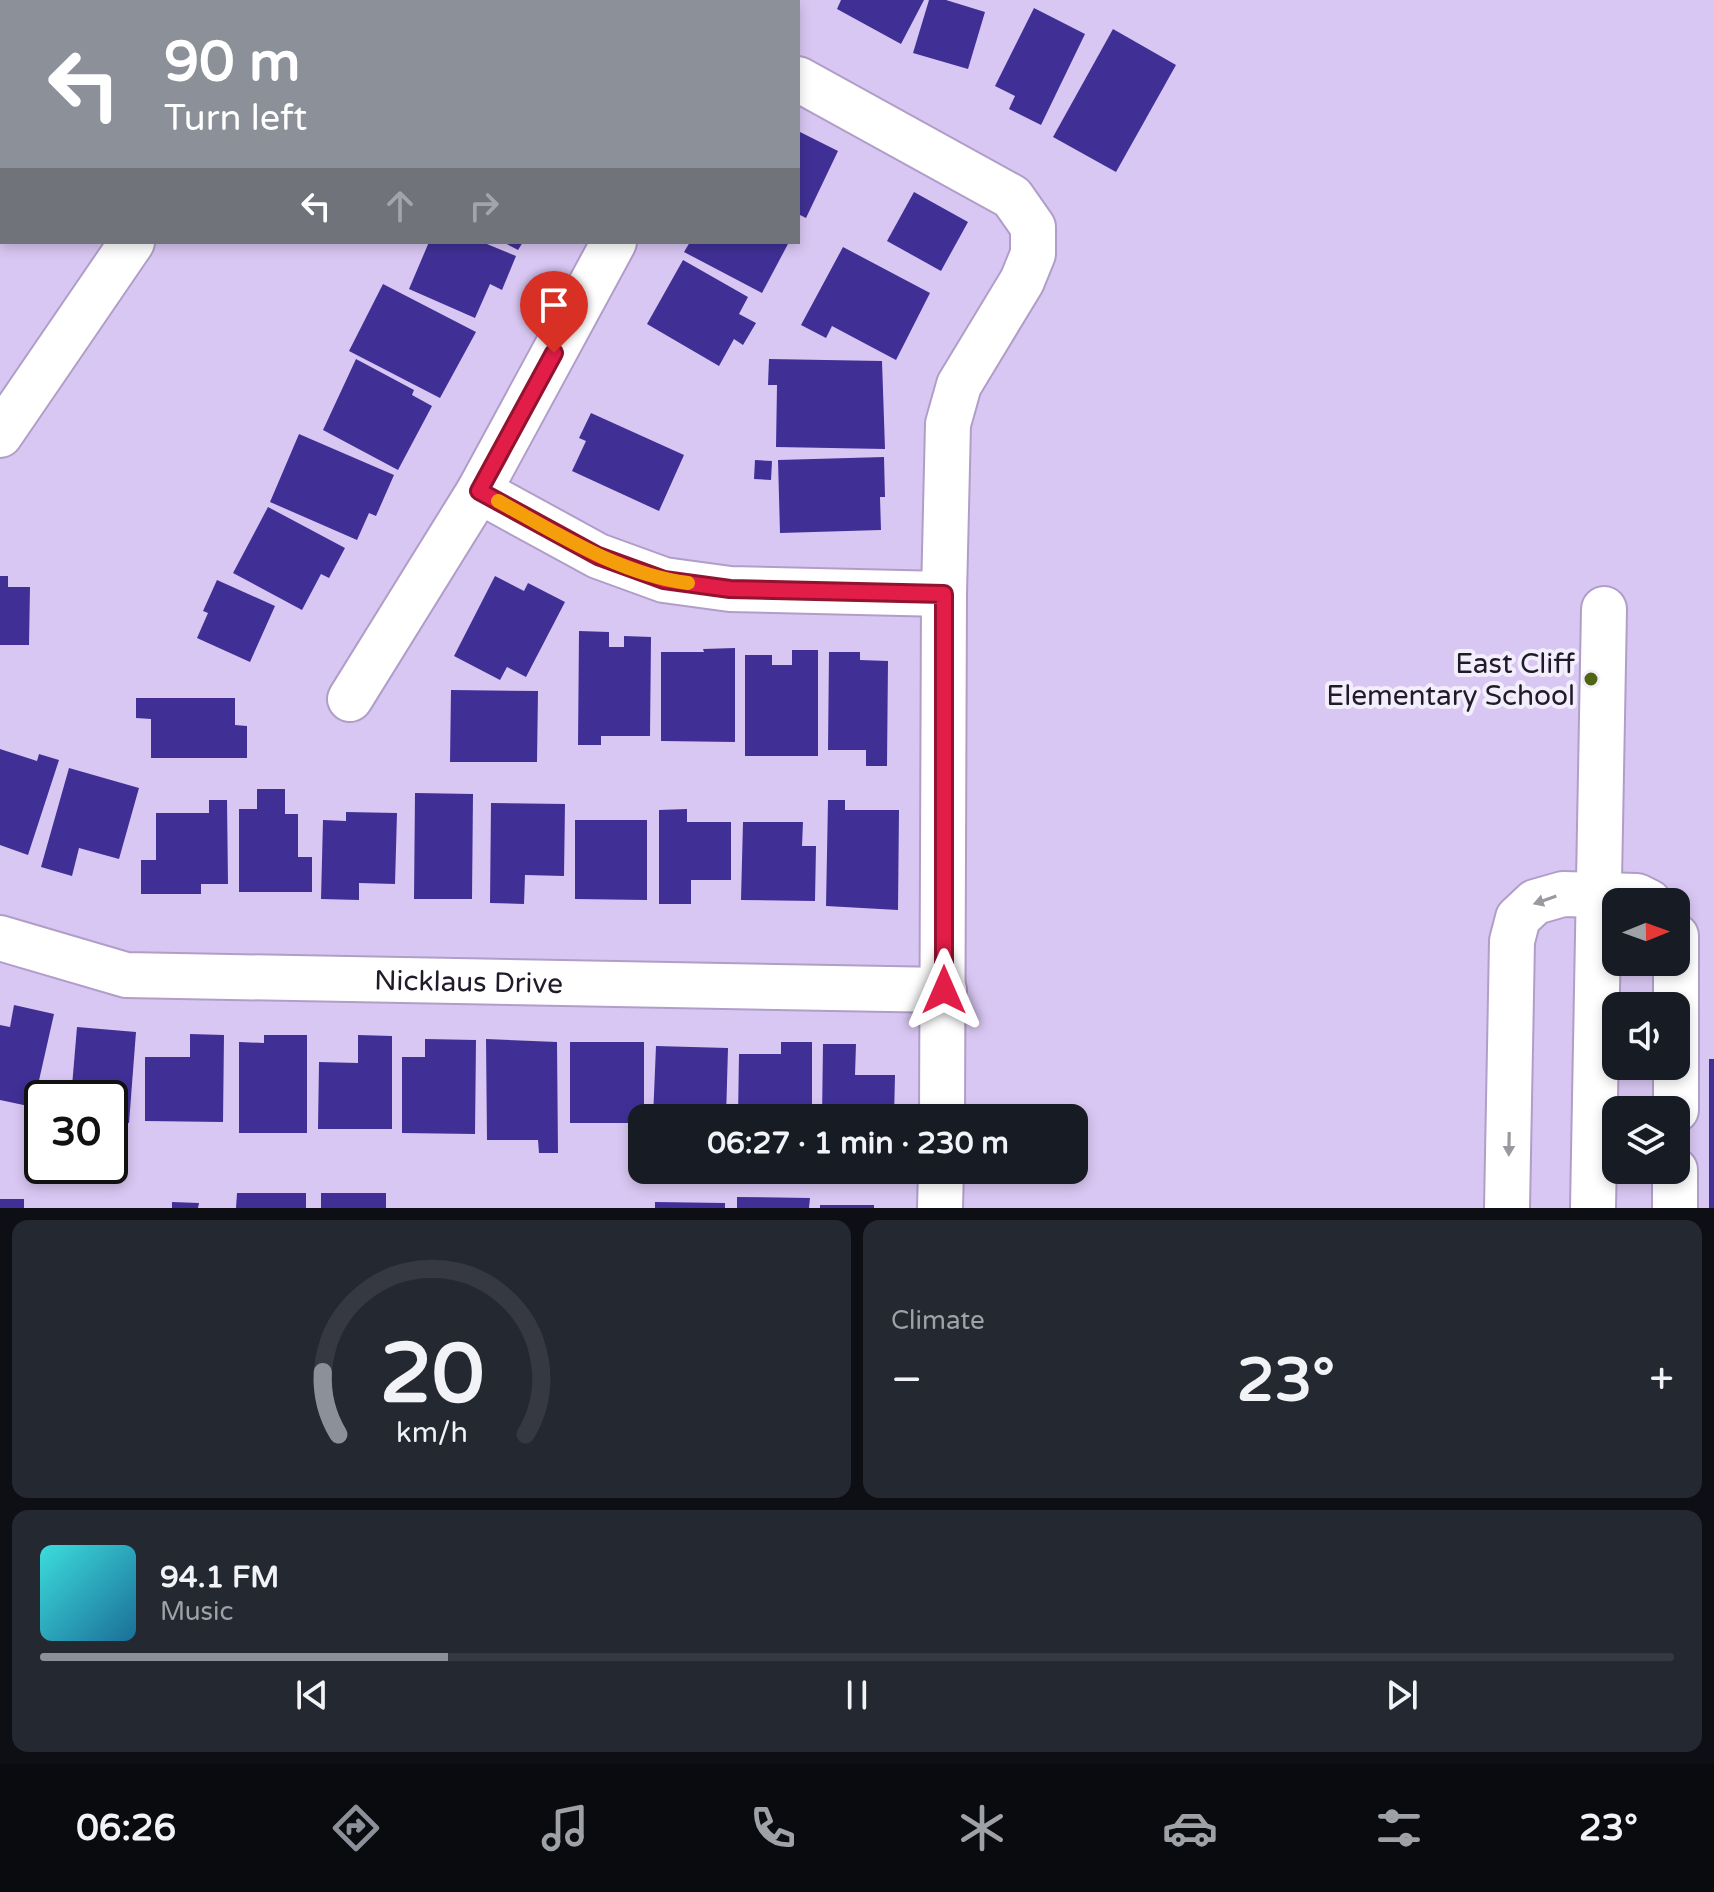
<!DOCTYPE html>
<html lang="en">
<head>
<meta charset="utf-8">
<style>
  :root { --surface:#171b24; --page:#242831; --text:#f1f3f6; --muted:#9ea1a6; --line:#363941; --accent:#8c9099 }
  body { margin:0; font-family:"Varela Round",sans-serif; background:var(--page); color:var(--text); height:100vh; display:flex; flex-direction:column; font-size:30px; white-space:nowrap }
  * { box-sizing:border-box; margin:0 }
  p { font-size:26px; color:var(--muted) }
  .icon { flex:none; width:44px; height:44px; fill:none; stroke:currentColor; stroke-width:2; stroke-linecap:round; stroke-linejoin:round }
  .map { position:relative; height:1208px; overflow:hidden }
  .sheet { display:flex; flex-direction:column; gap:12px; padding:12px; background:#0d0f14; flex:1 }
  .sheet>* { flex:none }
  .banner { position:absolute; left:0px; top:0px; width:800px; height:244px; box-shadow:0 4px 12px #0003; background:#8c9099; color:#fff; overflow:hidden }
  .needle { width:52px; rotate:89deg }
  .controls { position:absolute; left:1602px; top:888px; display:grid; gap:16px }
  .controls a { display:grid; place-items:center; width:88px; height:88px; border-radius:16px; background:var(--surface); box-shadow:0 4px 12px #0003; font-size:40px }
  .speed { position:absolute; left:24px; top:1080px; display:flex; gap:16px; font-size:40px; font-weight:700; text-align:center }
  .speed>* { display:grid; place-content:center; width:104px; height:104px; border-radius:50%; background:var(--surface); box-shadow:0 4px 12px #0003; line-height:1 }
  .speed .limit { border:4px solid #111; border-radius:12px; background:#fff; color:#111 }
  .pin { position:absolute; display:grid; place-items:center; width:68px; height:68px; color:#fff; margin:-82px -34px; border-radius:50% 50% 50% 0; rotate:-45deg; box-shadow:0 0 8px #0007 }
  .pin .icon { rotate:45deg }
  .me { position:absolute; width:88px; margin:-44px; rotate:0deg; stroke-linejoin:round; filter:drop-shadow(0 0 6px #0008) }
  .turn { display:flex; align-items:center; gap:28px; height:168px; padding:0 32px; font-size:36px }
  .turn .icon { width:104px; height:104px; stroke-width:2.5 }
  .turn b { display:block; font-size:56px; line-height:68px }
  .lanes { display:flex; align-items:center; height:76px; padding:0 32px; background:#0003; justify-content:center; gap:40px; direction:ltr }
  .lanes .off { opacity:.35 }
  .big { font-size:60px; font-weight:800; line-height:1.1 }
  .sheet .tile { flex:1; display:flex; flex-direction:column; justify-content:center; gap:12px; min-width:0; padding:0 28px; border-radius:16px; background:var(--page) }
  .sheet .dial { align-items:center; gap:0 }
  .dial svg { height:208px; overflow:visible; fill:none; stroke:var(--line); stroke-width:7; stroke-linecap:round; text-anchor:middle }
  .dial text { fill:var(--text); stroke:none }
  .song { display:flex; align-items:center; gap:24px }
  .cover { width:96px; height:96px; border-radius:12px; background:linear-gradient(135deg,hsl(180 70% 55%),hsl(200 70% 35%)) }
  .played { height:8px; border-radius:4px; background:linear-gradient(90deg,var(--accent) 25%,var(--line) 25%) }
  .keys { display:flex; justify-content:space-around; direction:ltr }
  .heat { display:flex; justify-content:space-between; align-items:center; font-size:44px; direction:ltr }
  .sheet .tiles { flex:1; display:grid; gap:12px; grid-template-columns:1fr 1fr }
  .tile:last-child { grid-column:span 2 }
  .trip { position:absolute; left:628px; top:1104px; width:460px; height:80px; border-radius:16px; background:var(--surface); box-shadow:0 4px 12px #0003; font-weight:800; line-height:80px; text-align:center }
  .tab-bar { display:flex; height:128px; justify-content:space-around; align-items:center; background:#090b0e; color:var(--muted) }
  .tab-bar .icon { width:56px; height:56px }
  .tab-bar .on { color:var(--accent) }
  .tab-bar b { font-size:36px; color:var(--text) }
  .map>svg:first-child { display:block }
  .building { fill:#403096 }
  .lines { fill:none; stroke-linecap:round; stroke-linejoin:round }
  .minor-casing { stroke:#b09ec9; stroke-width:48 }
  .minor { stroke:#fff; stroke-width:44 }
  .oneway { fill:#9b989f }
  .route-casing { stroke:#92132f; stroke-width:20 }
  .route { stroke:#e11d48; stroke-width:14 }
  .slow { stroke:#f59e0b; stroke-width:14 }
  .poi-dot { fill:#506512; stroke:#f3eefc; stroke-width:3 }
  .labels { text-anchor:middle; stroke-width:8; stroke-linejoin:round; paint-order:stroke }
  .poi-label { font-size:28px; fill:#201a2a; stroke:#f3eefc; text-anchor:end }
  .street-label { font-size:28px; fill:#201a2a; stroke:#f3eefc }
</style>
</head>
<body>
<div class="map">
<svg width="1714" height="1208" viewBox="0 0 1714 1208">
  <rect width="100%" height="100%" fill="#d9c7f3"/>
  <g class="building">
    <polygon points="841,0 924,0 901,44 837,9"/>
    <polygon points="929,0 946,0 985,12 968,69 913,53"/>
    <polygon points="1034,8 1085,34 1041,125 1009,109 1015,96 995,86"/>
    <polygon points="1113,29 1176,65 1116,172 1053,137"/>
    <polygon points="798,131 838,151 806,218 798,214"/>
    <polygon points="914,192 968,222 941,271 887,241"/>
    <polygon points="429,242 482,242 516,256 502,290 490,284 475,318 409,289"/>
    <polygon points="503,242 523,242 518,250"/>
    <polygon points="690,242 789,242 762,293 684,252"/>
    <polygon points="843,247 930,293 896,360 832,326 826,338 801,325"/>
    <polygon points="683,260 748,297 739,314 756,323 743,345 734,339 719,366 647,324"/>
    <polygon points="383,284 476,332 440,398 349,351"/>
    <polygon points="356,359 414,390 412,395 432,406 398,470 323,430"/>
    <polygon points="769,359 882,361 885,449 776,447 777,385 768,385"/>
    <polygon points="591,413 684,455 659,511 572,471 586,441 579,438"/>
    <polygon points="299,434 394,475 376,516 369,513 357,540 270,502"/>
    <polygon points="884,457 885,497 880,497 881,530 780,533 778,460"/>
    <polygon points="755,460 772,461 771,480 754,479"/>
    <polygon points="268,507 345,548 329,578 321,574 302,610 233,573"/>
    <polygon points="0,576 8,576 8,587 30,587 29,645 0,645"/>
    <polygon points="495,576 524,591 528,583 565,602 526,677 507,667 500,680 454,656"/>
    <polygon points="217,580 275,606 250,662 197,638 208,613 203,611"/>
    <polygon points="579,631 609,632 609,647 624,647 624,636 651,637 650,736 601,736 601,745 578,745"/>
    <polygon points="735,648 735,742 661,741 661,652 704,652 703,649"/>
    <polygon points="792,650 818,650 818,756 745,756 745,655 772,655 772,665 792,665"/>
    <polygon points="829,652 860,652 860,660 888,661 887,766 866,766 866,750 828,750"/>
    <polygon points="451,690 538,691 537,762 450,762"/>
    <polygon points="136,698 235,698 235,725 247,726 247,758 151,758 151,719 136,718"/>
    <polygon points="0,749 37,761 39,754 59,760 28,855 0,845"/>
    <polygon points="69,768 139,788 119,859 79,848 72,876 41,867"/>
    <polygon points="257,789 285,789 285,814 298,814 298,857 312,857 312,892 239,892 239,809 257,809"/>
    <polygon points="415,793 473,794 472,899 414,899"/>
    <polygon points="209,800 227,800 228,884 201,884 201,894 141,894 141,860 156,860 156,813 209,813"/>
    <polygon points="828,800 845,800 845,810 899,810 898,910 826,906"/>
    <polygon points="491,803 565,804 564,876 525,875 524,904 490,903"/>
    <polygon points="687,809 687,822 731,822 731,880 691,880 691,904 659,904 659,810"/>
    <polygon points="346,812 397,813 395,884 359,883 359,900 321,899 323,820 346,821"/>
    <polygon points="575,820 647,820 647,900 575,899"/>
    <polygon points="743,822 803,822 802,846 816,846 815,901 741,900"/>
    <polygon points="14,1005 54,1014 33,1107 0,1100 0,1025 10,1027"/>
    <polygon points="77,1027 136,1032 129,1123 110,1121 110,1098 71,1098"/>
    <polygon points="190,1034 224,1035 223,1122 145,1121 145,1057 190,1057"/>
    <polygon points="264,1035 307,1035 307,1133 239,1133 239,1042 264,1043"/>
    <polygon points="358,1035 392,1036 392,1129 318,1129 319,1062 358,1063"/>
    <polygon points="425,1039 476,1040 475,1134 402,1133 402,1057 425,1057"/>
    <polygon points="486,1039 557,1042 558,1153 539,1153 538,1140 487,1140"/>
    <polygon points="570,1042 644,1042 644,1118 642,1118 642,1123 570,1123"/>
    <polygon points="781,1042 812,1042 812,1118 738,1118 739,1054 781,1054"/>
    <polygon points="823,1044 856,1044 855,1075 895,1075 894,1118 822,1118"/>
    <polygon points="656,1046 728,1048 726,1118 653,1118"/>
    <rect x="1709" y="1059" width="5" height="149"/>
    <polygon points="237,1193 306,1193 306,1208 236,1208"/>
    <rect x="321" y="1193" width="65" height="15"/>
    <polygon points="737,1197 810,1198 809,1208 737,1208"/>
    <rect x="0" y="1199" width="24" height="9"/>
    <polygon points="172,1202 199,1203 198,1208 172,1208"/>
    <polygon points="655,1202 725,1203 725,1208 655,1208"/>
    <rect x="820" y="1205" width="54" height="3"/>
  </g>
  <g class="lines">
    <defs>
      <g id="minor">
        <polyline points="80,0 82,2"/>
        <polyline points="659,0 662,2"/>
        <polyline points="798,79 1012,197 1033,227 1033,254 1022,281 959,385 948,424 944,594 942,1118"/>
        <polyline points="0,435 132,242"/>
        <polyline points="479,491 598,556 664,580 730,589 944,594"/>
        <polyline points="350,699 479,491 614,242"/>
        <path id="s1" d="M0 938 126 975 944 990"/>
        <polyline points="1676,1110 1676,936"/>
        <polyline points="940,1208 941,1170"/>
        <polyline points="1507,1208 1512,941 1518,918 1535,902 1563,894 1637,896 1649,902"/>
        <polyline points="1593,1208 1604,609"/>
        <polyline points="1675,1208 1675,1170"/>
      </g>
    </defs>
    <use href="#minor" class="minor-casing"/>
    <use href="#minor" class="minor"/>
  </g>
  <defs><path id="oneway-solid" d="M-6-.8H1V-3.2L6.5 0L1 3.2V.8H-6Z" transform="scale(2)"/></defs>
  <g class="oneway">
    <use href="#oneway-solid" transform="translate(1545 900) rotate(161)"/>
    <use href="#oneway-solid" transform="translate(1509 1144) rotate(91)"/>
  </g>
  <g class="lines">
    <defs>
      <polyline id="route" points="554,353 479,491 598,556 664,580 730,589 944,594 944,990"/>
    </defs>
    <use href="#route" class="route-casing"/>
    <use href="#route" class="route"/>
    <path class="slow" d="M498 501C558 534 619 574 688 583"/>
  </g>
  <circle class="poi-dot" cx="1591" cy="679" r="8"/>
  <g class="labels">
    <g class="poi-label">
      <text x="1575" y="673">East Cliff<tspan x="1575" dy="32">Elementary School</tspan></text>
    </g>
    <g class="street-label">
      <text dy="10" stroke="none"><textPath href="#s1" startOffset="474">Nicklaus Drive</textPath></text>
    </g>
  </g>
</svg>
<div class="controls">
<a><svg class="needle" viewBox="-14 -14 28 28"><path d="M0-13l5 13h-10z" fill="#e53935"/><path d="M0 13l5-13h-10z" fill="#9ea1a6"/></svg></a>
<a><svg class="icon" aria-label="sound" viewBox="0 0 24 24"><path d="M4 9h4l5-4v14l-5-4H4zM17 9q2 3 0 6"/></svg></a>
<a><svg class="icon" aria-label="layers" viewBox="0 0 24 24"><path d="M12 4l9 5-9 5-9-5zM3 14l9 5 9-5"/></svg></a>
</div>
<div class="speed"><div class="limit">30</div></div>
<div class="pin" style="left:554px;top:353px;background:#d93025"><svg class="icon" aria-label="arrive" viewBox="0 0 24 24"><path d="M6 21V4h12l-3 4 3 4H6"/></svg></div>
<svg class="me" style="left:944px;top:990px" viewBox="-20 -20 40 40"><path d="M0-17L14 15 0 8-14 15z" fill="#e11d48" stroke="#fff" stroke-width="4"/></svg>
<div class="trip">06:27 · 1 min · 230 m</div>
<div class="banner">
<div class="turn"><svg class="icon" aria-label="left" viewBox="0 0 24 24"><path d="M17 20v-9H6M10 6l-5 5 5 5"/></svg><div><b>90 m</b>Turn left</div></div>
<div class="lanes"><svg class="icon" aria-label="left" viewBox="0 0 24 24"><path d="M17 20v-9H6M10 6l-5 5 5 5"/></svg><svg class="icon off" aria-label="ahead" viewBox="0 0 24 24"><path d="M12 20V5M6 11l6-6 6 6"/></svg><svg class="icon off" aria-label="right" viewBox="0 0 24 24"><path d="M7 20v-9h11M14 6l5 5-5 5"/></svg></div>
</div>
</div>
<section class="sheet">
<div class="tiles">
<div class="tile dial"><svg viewBox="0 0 100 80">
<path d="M14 69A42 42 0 1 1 86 69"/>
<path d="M14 69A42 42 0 0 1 8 45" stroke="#8c9099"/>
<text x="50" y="56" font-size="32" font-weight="700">20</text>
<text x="50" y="72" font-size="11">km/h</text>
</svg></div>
<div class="tile"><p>Climate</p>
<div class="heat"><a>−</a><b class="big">23°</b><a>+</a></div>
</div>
<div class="tile">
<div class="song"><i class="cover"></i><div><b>94.1 FM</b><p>Music</p></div></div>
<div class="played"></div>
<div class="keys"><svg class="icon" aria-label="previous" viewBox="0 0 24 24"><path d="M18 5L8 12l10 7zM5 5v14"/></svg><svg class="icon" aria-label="pause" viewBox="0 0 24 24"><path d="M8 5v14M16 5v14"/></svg><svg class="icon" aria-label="next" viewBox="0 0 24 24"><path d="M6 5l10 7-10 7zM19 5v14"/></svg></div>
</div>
</div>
</section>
<nav class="tab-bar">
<b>06:26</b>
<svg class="icon on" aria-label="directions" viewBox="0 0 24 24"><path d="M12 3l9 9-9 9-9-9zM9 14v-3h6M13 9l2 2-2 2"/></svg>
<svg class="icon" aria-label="music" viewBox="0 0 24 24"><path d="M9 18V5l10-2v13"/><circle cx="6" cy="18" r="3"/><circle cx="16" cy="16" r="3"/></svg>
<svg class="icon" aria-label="phone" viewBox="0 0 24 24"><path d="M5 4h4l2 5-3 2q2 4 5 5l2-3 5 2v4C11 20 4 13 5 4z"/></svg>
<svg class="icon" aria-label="climate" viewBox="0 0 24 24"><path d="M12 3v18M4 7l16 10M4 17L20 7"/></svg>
<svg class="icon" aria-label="car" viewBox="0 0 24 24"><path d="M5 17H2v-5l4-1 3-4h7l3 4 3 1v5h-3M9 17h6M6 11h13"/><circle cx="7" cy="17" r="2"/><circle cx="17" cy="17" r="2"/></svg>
<svg class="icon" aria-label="filters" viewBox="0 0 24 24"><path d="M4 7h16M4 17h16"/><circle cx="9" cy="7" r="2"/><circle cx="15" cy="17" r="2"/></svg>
<b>23°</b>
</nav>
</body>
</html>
